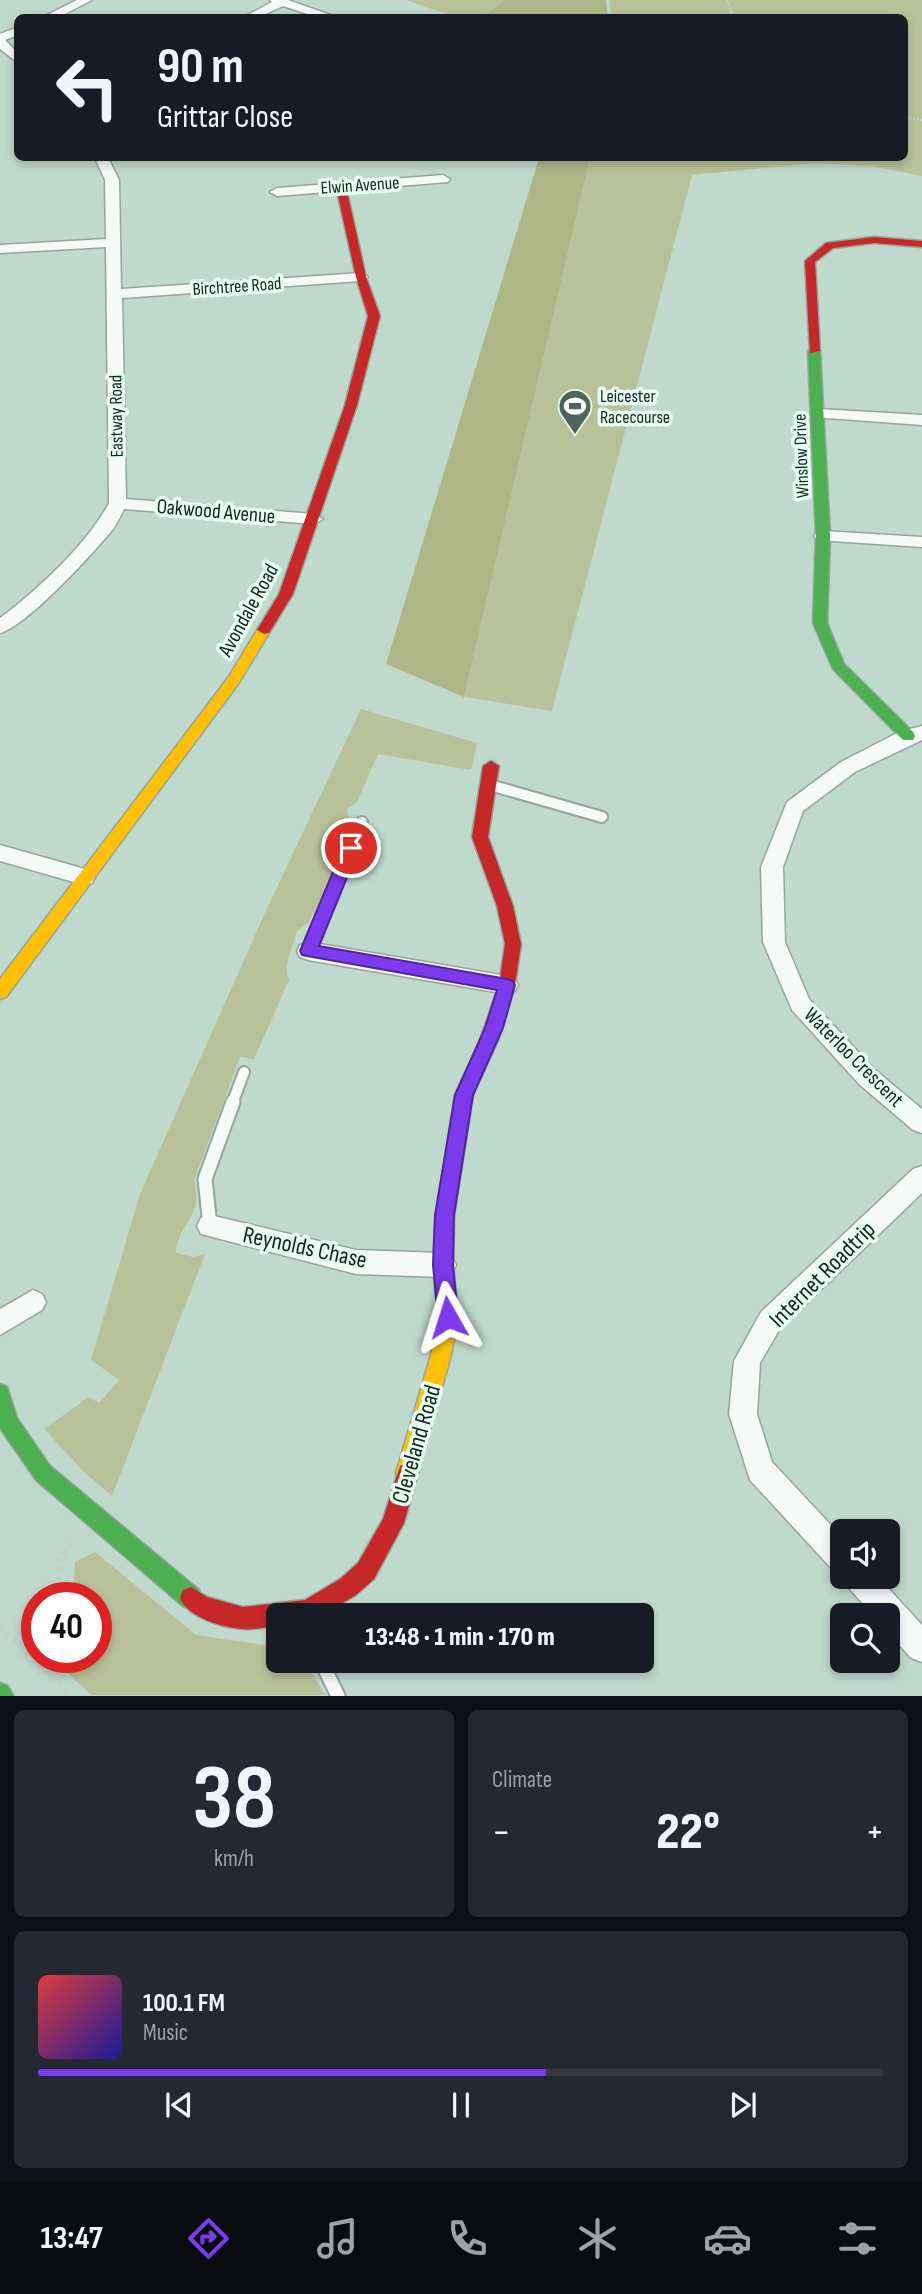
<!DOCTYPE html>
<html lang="en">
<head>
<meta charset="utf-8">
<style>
  :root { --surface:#171b24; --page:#242831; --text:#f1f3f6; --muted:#9ea1a6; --line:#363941; --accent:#7c3aed }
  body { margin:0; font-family:"Sofia Sans Condensed",sans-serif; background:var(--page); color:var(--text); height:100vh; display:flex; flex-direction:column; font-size:26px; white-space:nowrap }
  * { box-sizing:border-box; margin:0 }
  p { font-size:23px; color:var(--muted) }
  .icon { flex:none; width:38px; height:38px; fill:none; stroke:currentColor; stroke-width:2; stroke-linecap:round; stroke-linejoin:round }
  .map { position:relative; height:1696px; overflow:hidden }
  .details { display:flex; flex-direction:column; gap:14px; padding:14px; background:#0d0f14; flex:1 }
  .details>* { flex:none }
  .guide { position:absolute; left:14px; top:14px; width:894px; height:147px; border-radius:10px; box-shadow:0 4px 10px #0003; background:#171b24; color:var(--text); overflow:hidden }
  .tools { position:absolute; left:830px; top:1519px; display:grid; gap:14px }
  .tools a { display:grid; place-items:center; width:70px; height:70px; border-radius:10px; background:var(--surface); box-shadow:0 4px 10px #0003; font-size:35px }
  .speed { position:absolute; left:21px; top:1582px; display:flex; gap:14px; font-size:35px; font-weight:700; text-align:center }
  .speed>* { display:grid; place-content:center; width:91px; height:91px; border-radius:50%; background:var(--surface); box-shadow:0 4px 10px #0003; line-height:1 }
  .speed .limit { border:10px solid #d22; background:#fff; color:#111 }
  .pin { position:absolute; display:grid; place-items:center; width:60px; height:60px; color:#fff; margin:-30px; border:4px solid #fff; border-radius:50%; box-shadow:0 2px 7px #0007 }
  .me { position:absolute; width:77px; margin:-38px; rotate:354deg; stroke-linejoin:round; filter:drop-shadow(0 0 5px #0008) }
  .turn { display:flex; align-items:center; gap:24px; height:147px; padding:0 28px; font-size:32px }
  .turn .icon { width:91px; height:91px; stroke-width:2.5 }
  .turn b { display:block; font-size:49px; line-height:60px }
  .big { font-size:52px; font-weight:800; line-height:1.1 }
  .details .widget { flex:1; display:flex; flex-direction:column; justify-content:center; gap:10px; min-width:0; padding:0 24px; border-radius:10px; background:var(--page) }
  .details .dial { align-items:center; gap:0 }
  .dial b { font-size:91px; line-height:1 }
  .song { display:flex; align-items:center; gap:21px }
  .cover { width:84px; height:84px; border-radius:10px; background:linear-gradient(135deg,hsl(0 70% 55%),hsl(240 70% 35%)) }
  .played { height:7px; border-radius:4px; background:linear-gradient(90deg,var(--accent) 60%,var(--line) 60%) }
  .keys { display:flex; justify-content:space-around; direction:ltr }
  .heat { display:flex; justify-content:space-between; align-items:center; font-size:38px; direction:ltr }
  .details .tiles { flex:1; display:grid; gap:14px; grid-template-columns:1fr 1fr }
  .widget:last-child { grid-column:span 2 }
  .trip { position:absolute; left:266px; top:1603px; width:388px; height:70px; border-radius:10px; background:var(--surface); box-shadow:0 4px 10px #0003; font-weight:800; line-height:70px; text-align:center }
  .tab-bar { display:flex; height:112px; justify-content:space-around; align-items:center; background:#090b0e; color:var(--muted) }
  .tab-bar .icon { width:49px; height:49px }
  .tab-bar .active { color:var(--accent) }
  .tab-bar b { font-size:32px; color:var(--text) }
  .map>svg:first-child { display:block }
  .green { fill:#b9c198 }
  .forest { fill:#aeb688 }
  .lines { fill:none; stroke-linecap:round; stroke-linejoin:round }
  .lane-far1-casing { stroke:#92a69c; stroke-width:14 }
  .lane-casing { stroke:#92a69c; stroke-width:17 }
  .street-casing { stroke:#92a69c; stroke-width:3 }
  .fast-casing { stroke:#92a69c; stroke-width:3 }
  .slow-casing { stroke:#92a69c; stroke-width:3 }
  .jam-casing { stroke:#92a69c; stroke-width:3 }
  .path-far1 { stroke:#c8cfcb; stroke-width:2.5; stroke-dasharray:2 2; stroke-linecap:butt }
  .path { stroke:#c8cfcb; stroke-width:5; stroke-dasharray:4.5 4.5; stroke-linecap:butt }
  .lane-far1 { stroke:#f5f9f7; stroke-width:10 }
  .lane { stroke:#f5f9f7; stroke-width:13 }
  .street { fill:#f5f9f7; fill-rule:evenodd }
  .fast { fill:#4caf50; fill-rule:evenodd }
  .slow { fill:#ffc107; fill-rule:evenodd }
  .jam { fill:#c62828; fill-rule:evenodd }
  .route { fill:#7c3aed; stroke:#51269a; stroke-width:2 }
  .labels { text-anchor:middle; stroke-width:7; stroke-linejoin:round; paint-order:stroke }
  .far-street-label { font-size:18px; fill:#13251d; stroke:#e7fff2 }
  .far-poi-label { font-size:18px; fill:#13251d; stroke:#e7fff2; text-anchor:start }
  .street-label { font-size:21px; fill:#13251d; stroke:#e7fff2 }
  .near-street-label { font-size:24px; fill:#13251d; stroke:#e7fff2 }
</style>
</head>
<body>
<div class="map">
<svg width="922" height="1696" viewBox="0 0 922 1696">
  <rect width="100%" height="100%" fill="#bfd9cc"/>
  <g class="green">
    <polygon points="406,0 505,0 482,18 455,17"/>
    <polygon points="610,0 922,0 922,176 871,166 815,163 692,175 552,711 464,697 590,158 905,158 905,18 611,17"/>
    <path d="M361 709 477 743 471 770 378 754 357 802 347 809 351 829 319 904 308 923 297 931C293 948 282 965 289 980L254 1059 240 1057 194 1180C204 1220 178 1221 176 1253L193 1257 205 1254 112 1496 85 1473 44 1429 89 1397 99 1403 119 1380 91 1360 140 1194 265 913Z"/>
    <polygon points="95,1552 196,1635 278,1647 278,1661 305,1661 325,1695 91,1695 51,1657 96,1657 96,1598 73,1598 75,1562"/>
  </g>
  <g class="forest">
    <polygon points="505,0 606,0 608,17 482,17"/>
    <polygon points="539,158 590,158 464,697 386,664"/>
  </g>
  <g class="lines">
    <defs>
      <g id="lane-far1">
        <polyline points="490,785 602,817"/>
        <polyline points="308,951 362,822"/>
        <polyline points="232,1104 244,1072"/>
      </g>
      <g id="lane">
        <polyline points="210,1226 205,1179 233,1102"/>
        <polyline points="321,1661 338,1696"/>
      </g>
      <g id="street">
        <polygon points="77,0 92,0 57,18 41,18"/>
        <polygon points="270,0 288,0 339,18 320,18 283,6 257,18 242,18 272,2"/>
        <polygon points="18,27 18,35 5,40 18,53 18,63 0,49 0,34"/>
        <path d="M95 158H108L119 180 121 289 361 273 368 277 361 281 122 298 126 499 314 514 323 519 314 524 124 509C120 517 116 526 110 533 90 556 27 626 0 633V618C37 591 88 543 109 503L106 247 0 253V245L106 239 105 180Z"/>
        <polygon points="443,175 450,179 448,182 277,196 270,192 277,188"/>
        <polygon points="819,409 922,415 922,425 813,417 811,414"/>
        <polygon points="823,531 922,537 922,547 817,540 814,536 817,532"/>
        <polygon points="922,726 922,740 855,772 803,811 783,867 785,942 809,999 875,1070 922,1109 922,1133 913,1130 859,1084 792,1010 763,942 761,867 787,802 841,762 901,731"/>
        <polygon points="0,845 92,871 95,877 92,883 84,885 0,861"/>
        <polygon points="308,942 507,976 515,979 518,985 515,991 507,994 308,960 300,957 297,951 300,945"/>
        <polygon points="922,1166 922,1193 779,1330 760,1363 757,1414 772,1462 842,1537 842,1573 832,1569 750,1480 729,1414 734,1361 761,1312 913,1169"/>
        <polygon points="210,1215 356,1250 443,1253 452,1257 456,1265 452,1273 443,1277 356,1274 201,1234 197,1226 201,1218"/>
        <polygon points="33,1290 42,1294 46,1302 42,1310 0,1335 0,1309"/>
        <polygon points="843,1577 878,1577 922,1625 922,1662 911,1658 887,1631 887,1615 873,1615 848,1587"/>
      </g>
      <g id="fast">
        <polygon points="814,348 820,351 830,536 827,623 844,664 913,732 915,736 913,740 903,740 833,669 813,623 816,536 808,351"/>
        <polygon points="0,1384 7,1387 17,1418 50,1466 199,1590 202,1598 199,1606 191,1609 183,1606 36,1480 0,1428"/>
        <polygon points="0,1683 8,1686 13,1696 0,1696"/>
      </g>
      <g id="slow">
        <polygon points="264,626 271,630 238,684 6,997 0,999 0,979 228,678 259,627"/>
        <polygon points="489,1033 495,1035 498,1040 473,1095 454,1215 453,1265 458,1317 451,1355 418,1473 414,1480 407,1483 400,1480 396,1473 431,1355 438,1317 433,1265 436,1215 455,1095 483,1035"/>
      </g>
      <g id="jam">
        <polygon points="341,184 346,187 366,277 380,316 357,405 293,594 269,633 264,634 257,630 279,594 345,405 368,316 356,277 336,187"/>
        <polygon points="874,237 922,241 922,247 874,243 833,248 815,262 820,351 810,353 805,261 826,243"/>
        <polygon points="491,761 499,766 488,837 513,906 521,944 515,985 498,1040 495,1045 489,1047 483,1045 480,1040 499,985 505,944 497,906 472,837 483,766"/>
        <path d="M407 1463 414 1466 418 1473 404 1523 374 1579 356 1595 322 1615H278V1625C267 1627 255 1630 244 1629 224 1628 188 1618 180 1598L183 1590 191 1587 207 1597 243 1607 305 1600 340 1579 358 1563 383 1519 400 1466Z"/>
      </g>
    </defs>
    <use href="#lane-far1" class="lane-far1-casing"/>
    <use href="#lane" class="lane-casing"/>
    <use href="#street" class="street-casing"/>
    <use href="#fast" class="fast-casing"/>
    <use href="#slow" class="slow-casing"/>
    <use href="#jam" class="jam-casing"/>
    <g class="path-far1">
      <polyline points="727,0 734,18"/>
      <polyline points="905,117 922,120"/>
      <polyline points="334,158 337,170"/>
    </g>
    <g class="path">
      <polyline points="58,1598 59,1560 74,1539"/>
      <polyline points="0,1627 70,1696"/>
      <polyline points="28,1653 37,1641"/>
    </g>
    <use href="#lane-far1" class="lane-far1"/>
    <use href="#lane" class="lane"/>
    <use href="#street" class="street"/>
    <use href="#fast" class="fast"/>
    <use href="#slow" class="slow"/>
    <use href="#jam" class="jam"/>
  </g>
  <polygon class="route" points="351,842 359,848 319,946 507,979 513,981 515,985 503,1028 473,1095 454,1215 453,1265 458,1317 455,1324 448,1326 441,1324 438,1317 433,1265 435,1215 455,1095 485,1028 497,990 302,955 300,951 343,848"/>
  <defs>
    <symbol id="stadium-pin" viewBox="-11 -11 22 30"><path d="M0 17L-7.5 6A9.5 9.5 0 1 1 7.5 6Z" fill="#4f645a" stroke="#e7fff2"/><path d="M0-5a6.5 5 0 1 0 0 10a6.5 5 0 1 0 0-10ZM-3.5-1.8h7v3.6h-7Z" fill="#fff"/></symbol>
  </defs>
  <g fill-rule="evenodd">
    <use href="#stadium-pin" x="556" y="387" width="38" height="52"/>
  </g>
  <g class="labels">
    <g class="far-street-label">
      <text transform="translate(360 185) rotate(-4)" y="6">Elwin Avenue</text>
      <text transform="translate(237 286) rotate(-4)" y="6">Birchtree Road</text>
      <text transform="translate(116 416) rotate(-91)" y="6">Eastway Road</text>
      <text transform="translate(801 456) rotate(-92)" y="6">Winslow Drive</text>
    </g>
    <g class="far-poi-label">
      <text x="600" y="402">Leicester<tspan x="600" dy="21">Racecourse</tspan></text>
    </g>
    <g class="street-label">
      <text transform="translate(216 511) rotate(5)" y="7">Oakwood Avenue</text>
      <text transform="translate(248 610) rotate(-61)" y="7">Avondale Road</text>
      <text transform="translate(854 1057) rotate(45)" y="7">Waterloo Crescent</text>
    </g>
    <g class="near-street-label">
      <text transform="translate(305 1247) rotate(12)" y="8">Reynolds Chase</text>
      <text transform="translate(822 1274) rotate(-45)" y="8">Internet Roadtrip</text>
      <text transform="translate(416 1444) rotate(-74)" y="8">Cleveland Road</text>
    </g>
  </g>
</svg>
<div class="tools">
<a><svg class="icon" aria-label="sound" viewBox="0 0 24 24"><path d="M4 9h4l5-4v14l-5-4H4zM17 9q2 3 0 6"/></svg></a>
<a><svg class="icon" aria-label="search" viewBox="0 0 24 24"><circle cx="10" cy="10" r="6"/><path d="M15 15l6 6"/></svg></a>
</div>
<div class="speed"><div class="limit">40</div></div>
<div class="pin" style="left:351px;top:848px;background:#d93025"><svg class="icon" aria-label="arrive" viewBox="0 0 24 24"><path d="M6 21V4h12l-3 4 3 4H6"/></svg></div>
<svg class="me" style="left:448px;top:1317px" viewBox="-20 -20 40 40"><path d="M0-17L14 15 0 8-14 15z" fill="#7c3aed" stroke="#fff" stroke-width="4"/></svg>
<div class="trip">13:48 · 1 min · 170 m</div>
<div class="guide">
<div class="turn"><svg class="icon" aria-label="left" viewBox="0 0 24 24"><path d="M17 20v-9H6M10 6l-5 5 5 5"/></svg><div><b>90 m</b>Grittar Close</div></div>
</div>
</div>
<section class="details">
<div class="tiles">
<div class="widget dial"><b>38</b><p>km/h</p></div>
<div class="widget"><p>Climate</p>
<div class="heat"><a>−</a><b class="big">22°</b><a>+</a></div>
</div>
<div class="widget">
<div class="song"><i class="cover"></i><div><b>100.1 FM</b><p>Music</p></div></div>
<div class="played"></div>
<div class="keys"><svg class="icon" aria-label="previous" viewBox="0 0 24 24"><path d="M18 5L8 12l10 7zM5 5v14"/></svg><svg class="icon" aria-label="pause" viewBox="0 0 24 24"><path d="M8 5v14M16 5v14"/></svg><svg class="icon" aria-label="next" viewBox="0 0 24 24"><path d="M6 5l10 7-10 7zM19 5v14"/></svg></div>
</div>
</div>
</section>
<nav class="tab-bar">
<b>13:47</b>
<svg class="icon active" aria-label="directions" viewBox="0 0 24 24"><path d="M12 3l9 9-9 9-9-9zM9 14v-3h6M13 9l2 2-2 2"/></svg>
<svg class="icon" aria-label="music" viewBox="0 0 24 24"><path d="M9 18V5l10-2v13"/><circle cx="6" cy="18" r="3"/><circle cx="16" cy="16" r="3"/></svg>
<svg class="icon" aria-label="phone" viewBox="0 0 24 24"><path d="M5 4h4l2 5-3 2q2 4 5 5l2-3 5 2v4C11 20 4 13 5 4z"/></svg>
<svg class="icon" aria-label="climate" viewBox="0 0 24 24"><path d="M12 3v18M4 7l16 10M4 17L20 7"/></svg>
<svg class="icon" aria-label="car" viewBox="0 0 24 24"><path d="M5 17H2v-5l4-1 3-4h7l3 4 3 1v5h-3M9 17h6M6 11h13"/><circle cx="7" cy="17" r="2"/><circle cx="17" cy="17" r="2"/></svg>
<svg class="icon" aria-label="filters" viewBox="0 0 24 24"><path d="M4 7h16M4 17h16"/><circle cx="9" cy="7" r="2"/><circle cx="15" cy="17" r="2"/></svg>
</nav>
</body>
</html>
